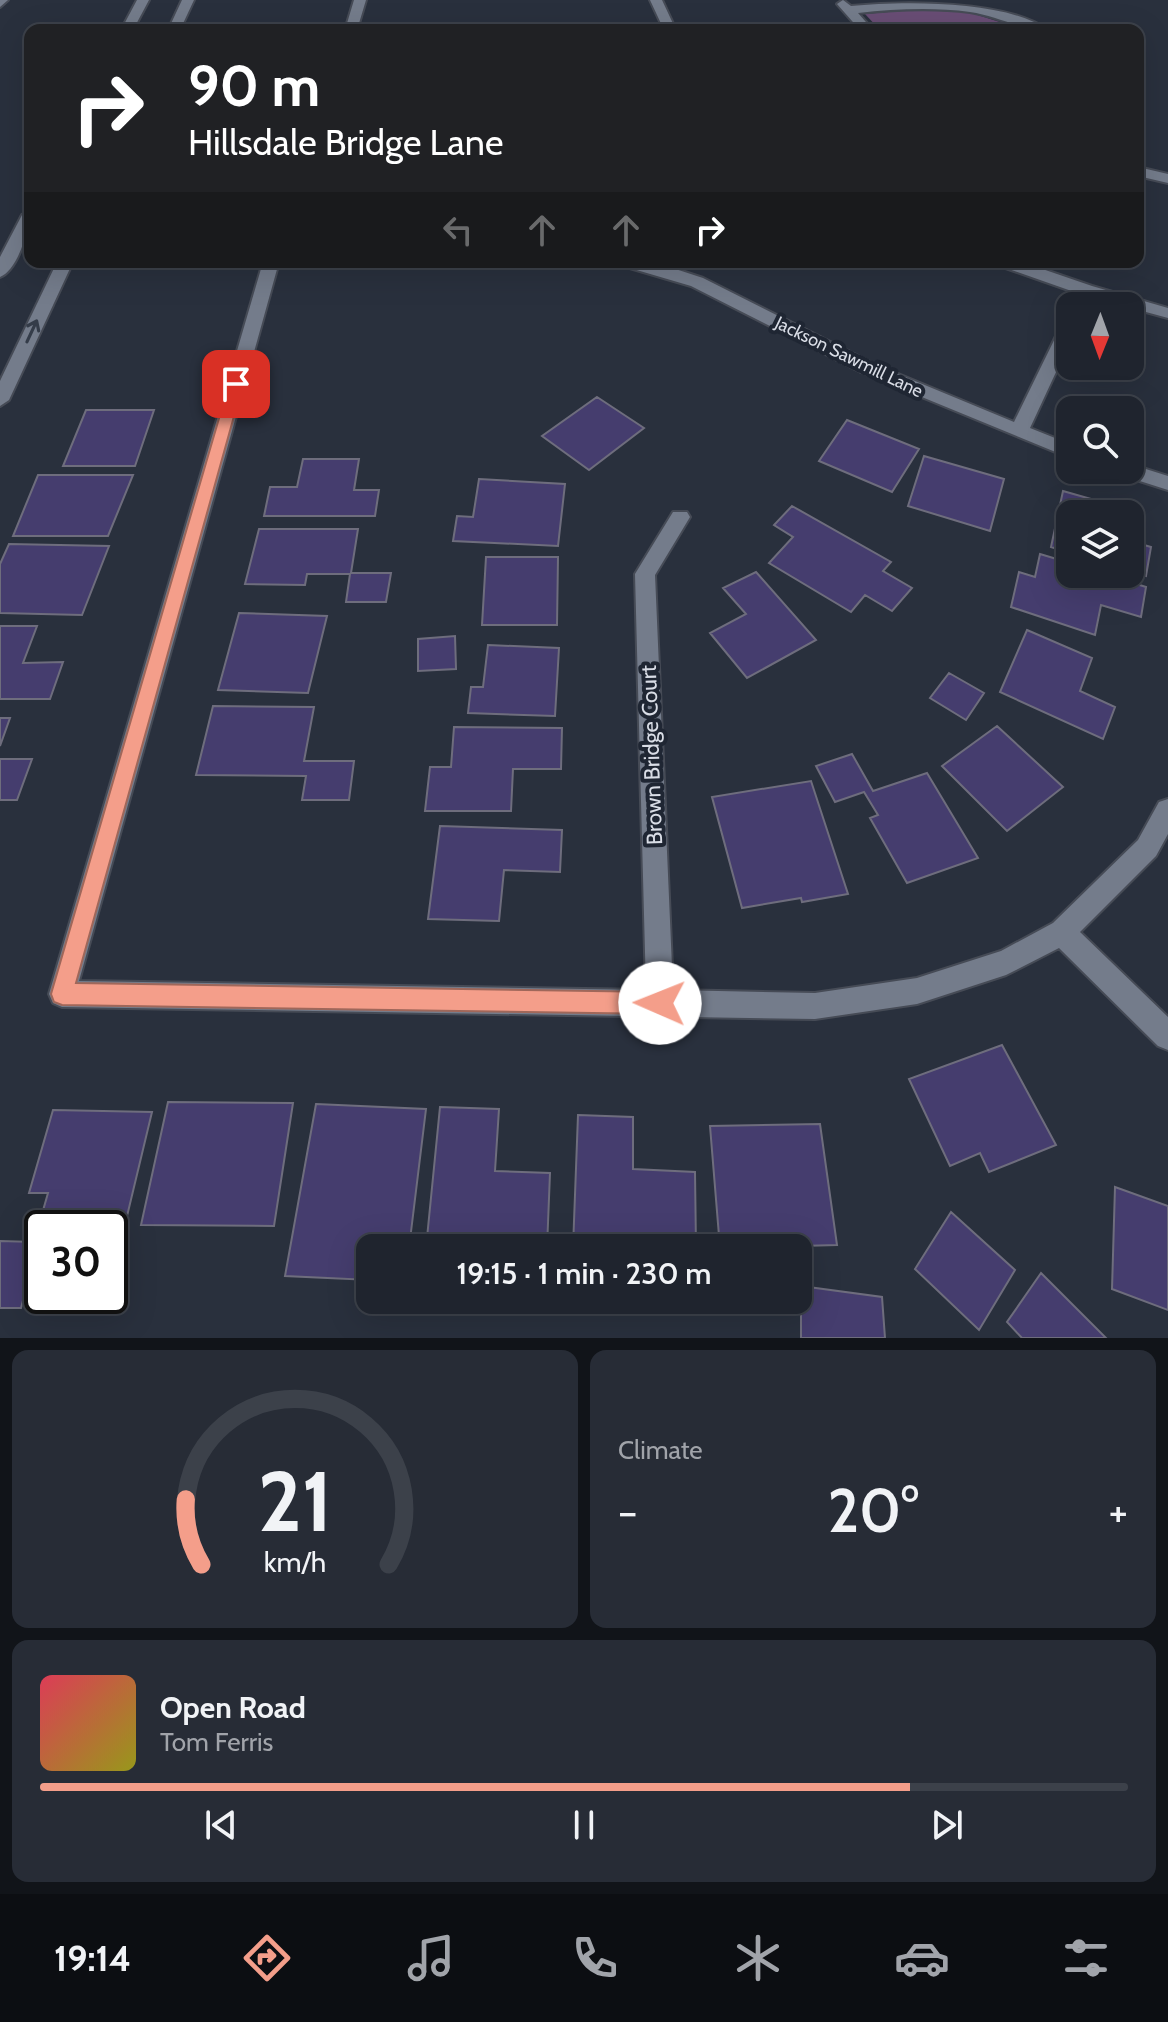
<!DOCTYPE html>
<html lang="en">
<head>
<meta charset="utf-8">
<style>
  :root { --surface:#1f242e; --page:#272c36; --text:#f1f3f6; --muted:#a1a4aa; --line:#3c414a; --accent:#f49e8a }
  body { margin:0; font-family:Cabin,sans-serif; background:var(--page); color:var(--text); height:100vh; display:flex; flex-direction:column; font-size:30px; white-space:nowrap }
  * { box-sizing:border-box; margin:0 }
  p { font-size:26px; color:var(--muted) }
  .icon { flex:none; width:44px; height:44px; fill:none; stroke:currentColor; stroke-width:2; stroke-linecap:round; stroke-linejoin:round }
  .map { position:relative; height:1338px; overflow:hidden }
  .sheet { display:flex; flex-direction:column; gap:12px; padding:12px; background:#111419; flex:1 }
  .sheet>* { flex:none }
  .banner { position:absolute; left:24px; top:24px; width:1120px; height:244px; border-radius:16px; box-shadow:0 8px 32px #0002,0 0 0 2px var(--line); background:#202124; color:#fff; overflow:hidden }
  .needle { width:52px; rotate:181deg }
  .fabs { position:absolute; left:1056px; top:292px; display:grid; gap:16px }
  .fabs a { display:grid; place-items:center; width:88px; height:88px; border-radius:16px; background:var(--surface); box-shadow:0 8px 32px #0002,0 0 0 2px var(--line); font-size:40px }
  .speed { position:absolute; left:24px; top:1210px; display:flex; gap:16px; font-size:40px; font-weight:700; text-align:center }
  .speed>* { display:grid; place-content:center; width:104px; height:104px; border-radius:50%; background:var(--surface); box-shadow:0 8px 32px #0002,0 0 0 2px var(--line); line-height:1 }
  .speed .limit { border:4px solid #111; border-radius:12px; background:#fff; color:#111 }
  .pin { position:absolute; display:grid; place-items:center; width:68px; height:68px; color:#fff; margin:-34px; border-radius:16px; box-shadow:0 4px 12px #0006 }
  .me { position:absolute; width:88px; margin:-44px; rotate:271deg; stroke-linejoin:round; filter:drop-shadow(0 0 6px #0008) }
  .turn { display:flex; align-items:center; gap:28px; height:168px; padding:0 32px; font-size:36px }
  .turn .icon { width:104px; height:104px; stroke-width:2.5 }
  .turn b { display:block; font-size:56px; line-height:68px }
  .lanes { display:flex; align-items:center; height:76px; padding:0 32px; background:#0003; justify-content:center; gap:40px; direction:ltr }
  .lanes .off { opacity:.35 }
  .big { font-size:60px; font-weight:600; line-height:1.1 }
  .sheet .card { flex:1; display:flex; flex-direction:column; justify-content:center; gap:12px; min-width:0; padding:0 28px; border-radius:16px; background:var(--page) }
  .sheet .dial { align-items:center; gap:0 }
  .dial svg { height:208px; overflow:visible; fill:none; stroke:var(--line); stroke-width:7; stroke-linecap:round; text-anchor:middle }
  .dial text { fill:var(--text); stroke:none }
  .song { display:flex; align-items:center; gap:24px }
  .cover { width:96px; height:96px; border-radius:12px; background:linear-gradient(135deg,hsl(350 70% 55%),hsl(60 70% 35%)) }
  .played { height:8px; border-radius:4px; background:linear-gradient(90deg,var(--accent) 80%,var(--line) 80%) }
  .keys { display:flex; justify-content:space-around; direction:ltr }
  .heat { display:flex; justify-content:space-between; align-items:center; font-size:44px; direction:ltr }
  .sheet .tiles { flex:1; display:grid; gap:12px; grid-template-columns:1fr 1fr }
  .card:last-child { grid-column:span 2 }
  .trip { position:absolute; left:356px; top:1234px; width:456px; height:80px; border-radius:16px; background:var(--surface); box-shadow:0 8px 32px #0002,0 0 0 2px var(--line); font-weight:600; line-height:80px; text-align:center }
  .tab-bar { display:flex; height:128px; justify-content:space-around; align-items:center; background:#0c0e12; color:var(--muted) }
  .tab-bar .icon { width:56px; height:56px }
  .tab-bar .on { color:var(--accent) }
  .tab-bar b { font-size:36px; color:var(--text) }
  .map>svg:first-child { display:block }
  .green { fill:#694d75 }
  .building { fill:#453d6e; stroke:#6e6d7d; stroke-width:2 }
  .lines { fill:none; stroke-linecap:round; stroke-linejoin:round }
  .minor-casing { stroke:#464b56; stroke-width:4 }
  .tertiary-casing { stroke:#464b56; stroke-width:4 }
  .minor { fill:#747c8b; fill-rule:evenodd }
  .tertiary { fill:#747c8b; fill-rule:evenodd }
  .oneway { stroke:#343c49 }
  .route { fill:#f49e8a; stroke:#9f675a; stroke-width:2 }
  .labels { text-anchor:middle; stroke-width:8; stroke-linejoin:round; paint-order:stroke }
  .far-street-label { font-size:18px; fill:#d9dde6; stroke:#1f2633 }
  .street-label { font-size:22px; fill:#d9dde6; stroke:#1f2633 }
</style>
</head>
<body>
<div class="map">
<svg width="1168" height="1338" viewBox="0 0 1168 1338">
  <rect width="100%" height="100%" fill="#29303d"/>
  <path class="green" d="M912 10 968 12 1025 30H880L865 14Z"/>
  <path class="building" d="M597 397 644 428 589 470 542 436Z
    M86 410H154L135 466H63Z
    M847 420 919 449 892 492 819 461Z
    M924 456 1004 479 990 531 908 506Z
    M303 459H359L354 490H379L375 516H264L270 487H297Z
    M38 475H133L108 536H13Z
    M479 479 565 484 558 546 453 541 457 516 473 517Z
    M1063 491 1119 507 1118 514H1070V553L1051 547Z
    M792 506 891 562 883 571 912 588 892 611 865 595 851 612 769 563 793 537 774 525Z
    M259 529H358L351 573H391L386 602H346L350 574H307L305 585 245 584Z
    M1130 541 1151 547 1146 576 1130 571Z
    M9 544 109 546 82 615 0 613V564Z
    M1040 554 1070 563V574H1105L1146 587 1141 617 1101 605 1095 635 1011 607 1019 572 1035 577Z
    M486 557H558L557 625H482Z
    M756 572 816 640 747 678 710 633 746 614 723 588Z
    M239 613 327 616 308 693 218 690Z
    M0 626H37L23 663 63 662 50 699H0Z
    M1027 630 1092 658 1080 691 1115 707 1103 739 1000 692Z
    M455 636 456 669 418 671V639Z
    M488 645 559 648 555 716 468 713 471 687H483Z
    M949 673 984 693 966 720 930 698Z
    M213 706 314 707 304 761H354L349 800H302L306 776 196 775Z
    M0 718H10L0 746Z
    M997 726 1063 787 1007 831 942 766Z
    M454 727 562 728 561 769H513L511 811H425L430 767H451Z
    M852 754 873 791 927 773 978 858 907 883 870 818 878 815 864 792 835 802 816 766Z
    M0 759H32L17 800H0Z
    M811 781 848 894 802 902 801 898 742 908 712 797Z
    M440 826 562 830 560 872 504 870 499 921 428 919Z
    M1002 1045 1056 1145 989 1172 980 1153 950 1166 909 1079Z
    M168 1102 293 1103 274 1226 141 1225Z
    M316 1104 426 1109 409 1248H370V1280L285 1276Z
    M440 1107 499 1109 495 1171 550 1173 547 1248H426Z
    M53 1110 152 1112 122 1237H110V1228H42L21 1308H0V1241L34 1242 48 1193H29Z
    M578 1115 633 1117V1169L695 1172 696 1248H573Z
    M820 1124 837 1245 720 1248 710 1126Z
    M1115 1187 1168 1206V1310L1112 1289Z
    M951 1212 1015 1270 979 1330 915 1269Z
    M1041 1273 1106 1338H1022L1007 1322Z
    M801 1286 882 1297 885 1338H801Z"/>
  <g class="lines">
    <g class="minor-casing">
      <path id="minor" d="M0 0H8L0 7Z
        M354 0H366L357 30H345Z
        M843 0 851 6C904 1 1006 0 1048 30 1021 30 997 16 970 12 933 7 895 9 858 13L873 30H860L837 4Z
        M1138 167 1168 174V183L1138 176Z
        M263 262H279L79 981 646 990 635 574 673 512H687L690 517 655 575 673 990 815 993 917 978 1001 951 1053 923 1138 840 1159 802 1168 799V834L1156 856 1080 932 1168 1017V1050L1158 1046 1059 948 1006 975 917 1004 815 1019 62 1007 53 1003 49 994Z
        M621 262H654L703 278 874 364 1014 422 1062 324 1070 318V342L1030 428 1070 444V458L861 372 691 286 623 266Z
        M1086 285 1094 290 1087 306H1071L1080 286Z
        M1130 464 1168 476V490L1121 475 1118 470H1130Z"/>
    </g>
    <g class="tertiary-casing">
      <path id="tertiary" d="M137 0H149L133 30H121Z
        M182 0H194L180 30H168Z
        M650 0H662L676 30H664Z
        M30 210C30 228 18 270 0 277V257L22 215Z
        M57 262H73L9 400 0 406V381Z
        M998 262H1022L1092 286 1168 308V318L1080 294 1000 266Z"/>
    </g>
    <use href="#minor" class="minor"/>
    <use href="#tertiary" class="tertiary"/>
  </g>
  <defs><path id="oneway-shaft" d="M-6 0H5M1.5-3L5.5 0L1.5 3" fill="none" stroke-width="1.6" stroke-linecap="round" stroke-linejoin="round" transform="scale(2)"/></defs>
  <use class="oneway" href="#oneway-shaft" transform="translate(32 331) rotate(-65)"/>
  <path class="route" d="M236 379 243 384 76 983 660 992 668 995 671 1003 668 1011 660 1014 62 1005 54 1002 51 994 229 384Z"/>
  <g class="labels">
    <g class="far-street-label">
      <text transform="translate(849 357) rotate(26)" y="6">Jackson Sawmill Lane</text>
    </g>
    <g class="street-label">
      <text transform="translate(651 755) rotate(-92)" y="8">Brown Bridge Court</text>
    </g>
  </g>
</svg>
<div class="fabs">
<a><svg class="needle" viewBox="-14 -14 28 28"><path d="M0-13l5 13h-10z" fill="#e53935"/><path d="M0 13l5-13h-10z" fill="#a1a4aa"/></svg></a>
<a><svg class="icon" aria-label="search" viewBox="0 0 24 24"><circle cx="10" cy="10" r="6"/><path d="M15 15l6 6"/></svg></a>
<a><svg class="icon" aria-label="layers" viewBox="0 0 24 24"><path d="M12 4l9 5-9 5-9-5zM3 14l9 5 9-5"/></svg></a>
</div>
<div class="speed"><div class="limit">30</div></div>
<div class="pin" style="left:236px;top:384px;background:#d93025"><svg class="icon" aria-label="arrive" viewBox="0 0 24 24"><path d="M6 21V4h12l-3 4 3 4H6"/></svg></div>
<svg class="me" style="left:660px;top:1003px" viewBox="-20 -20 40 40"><circle r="19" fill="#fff"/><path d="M0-13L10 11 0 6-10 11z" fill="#f49e8a"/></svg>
<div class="trip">19:15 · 1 min · 230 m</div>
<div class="banner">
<div class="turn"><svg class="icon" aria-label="right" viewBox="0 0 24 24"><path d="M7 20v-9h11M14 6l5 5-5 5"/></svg><div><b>90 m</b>Hillsdale Bridge Lane</div></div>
<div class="lanes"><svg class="icon off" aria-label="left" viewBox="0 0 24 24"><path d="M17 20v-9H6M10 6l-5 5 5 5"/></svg><svg class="icon off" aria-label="ahead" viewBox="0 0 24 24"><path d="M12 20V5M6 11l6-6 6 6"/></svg><svg class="icon off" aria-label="ahead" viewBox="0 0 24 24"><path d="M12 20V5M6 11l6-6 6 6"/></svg><svg class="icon" aria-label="right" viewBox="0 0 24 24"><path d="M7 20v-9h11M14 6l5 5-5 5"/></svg></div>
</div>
</div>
<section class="sheet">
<div class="tiles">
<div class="card dial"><svg viewBox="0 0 100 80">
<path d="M14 69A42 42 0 1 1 86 69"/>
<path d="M14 69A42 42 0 0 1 8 44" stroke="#f49e8a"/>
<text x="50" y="56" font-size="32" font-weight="700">21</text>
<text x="50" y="72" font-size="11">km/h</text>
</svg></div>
<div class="card"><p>Climate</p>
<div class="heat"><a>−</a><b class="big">20°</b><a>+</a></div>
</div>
<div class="card">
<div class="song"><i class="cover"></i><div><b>Open Road</b><p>Tom Ferris</p></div></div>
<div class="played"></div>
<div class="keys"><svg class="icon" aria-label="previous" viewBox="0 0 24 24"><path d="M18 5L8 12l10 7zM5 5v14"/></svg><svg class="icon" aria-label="pause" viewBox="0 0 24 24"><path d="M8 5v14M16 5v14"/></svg><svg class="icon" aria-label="next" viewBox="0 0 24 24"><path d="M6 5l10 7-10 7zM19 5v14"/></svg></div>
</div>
</div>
</section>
<nav class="tab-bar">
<b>19:14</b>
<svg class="icon on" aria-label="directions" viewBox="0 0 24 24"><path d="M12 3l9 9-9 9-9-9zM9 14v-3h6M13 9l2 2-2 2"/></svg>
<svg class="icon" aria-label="music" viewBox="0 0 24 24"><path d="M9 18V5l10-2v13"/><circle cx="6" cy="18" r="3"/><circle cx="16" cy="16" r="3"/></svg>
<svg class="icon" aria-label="phone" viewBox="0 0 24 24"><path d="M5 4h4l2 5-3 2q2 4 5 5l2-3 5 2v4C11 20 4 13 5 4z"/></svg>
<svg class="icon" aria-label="climate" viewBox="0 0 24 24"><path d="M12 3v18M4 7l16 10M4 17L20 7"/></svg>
<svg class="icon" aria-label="car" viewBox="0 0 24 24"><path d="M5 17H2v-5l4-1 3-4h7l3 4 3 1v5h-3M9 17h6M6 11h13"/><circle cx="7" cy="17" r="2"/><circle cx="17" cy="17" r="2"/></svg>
<svg class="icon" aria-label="filters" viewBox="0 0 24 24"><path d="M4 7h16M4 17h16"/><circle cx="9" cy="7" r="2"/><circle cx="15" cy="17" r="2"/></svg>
</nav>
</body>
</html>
